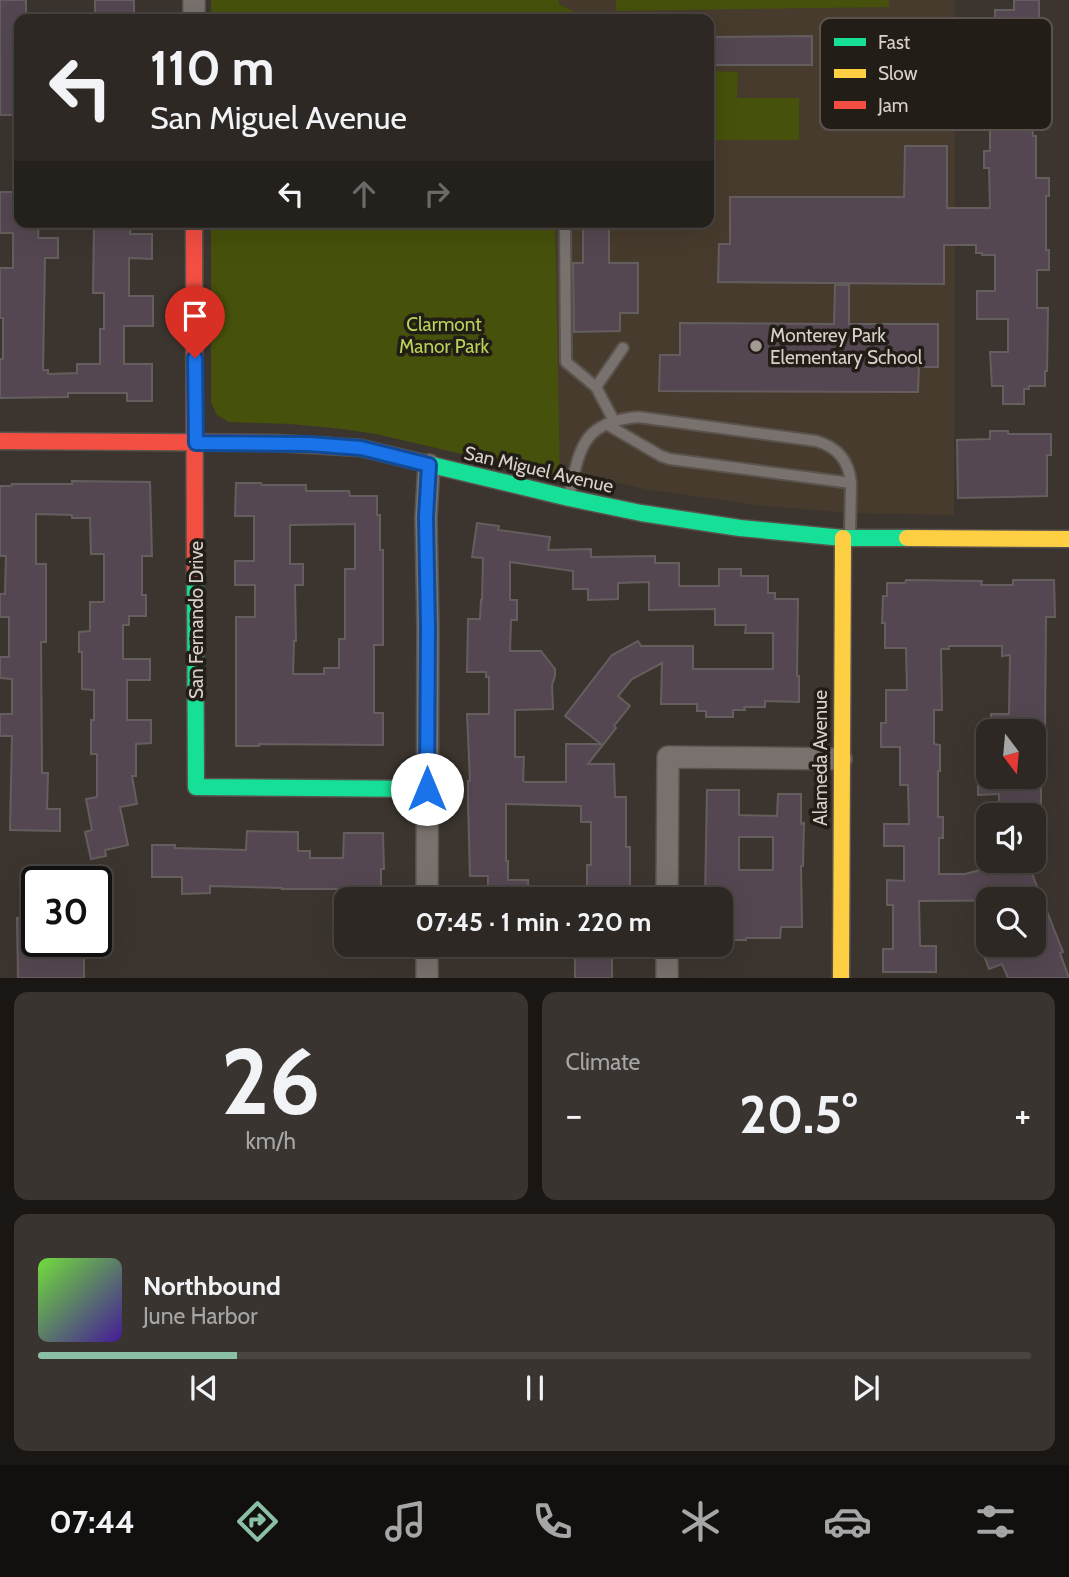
<!DOCTYPE html>
<html lang="en">
<head>
<meta charset="utf-8">
<style>
  :root { --surface:#2d2823; --page:#393430; --text:#f1f3f6; --muted:#a7a6a6; --line:#484441; --accent:#8abfa5 }
  body { margin:0; font-family:Cabin,sans-serif; background:var(--page); color:var(--text); height:100vh; display:flex; flex-direction:column; font-size:26px; white-space:nowrap }
  * { box-sizing:border-box; margin:0 }
  p { font-size:23px; color:var(--muted) }
  .icon { flex:none; width:38px; height:38px; fill:none; stroke:currentColor; stroke-width:2; stroke-linecap:round; stroke-linejoin:round }
  .map { position:relative; height:978px; overflow:hidden }
  .side { display:flex; flex-direction:column; gap:14px; padding:14px; background:#191613; flex:1 }
  .side>* { flex:none }
  .banner { position:absolute; left:14px; top:14px; width:700px; height:214px; border-radius:14px; box-shadow:0 7px 28px #0002,0 0 0 2px var(--line); background:#2d2823; color:var(--text); overflow:hidden }
  .needle { width:46px; rotate:164deg }
  .tools { position:absolute; left:976px; top:719px; display:grid; gap:14px }
  .tools a { display:grid; place-items:center; width:70px; height:70px; border-radius:14px; background:var(--surface); box-shadow:0 7px 28px #0002,0 0 0 2px var(--line); font-size:35px }
  .speed { position:absolute; left:21px; top:866px; display:flex; gap:14px; font-size:35px; font-weight:700; text-align:center }
  .speed>* { display:grid; place-content:center; width:91px; height:91px; border-radius:50%; background:var(--surface); box-shadow:0 7px 28px #0002,0 0 0 2px var(--line); line-height:1 }
  .speed .limit { border:4px solid #111; border-radius:10px; background:#fff; color:#111 }
  .pin { position:absolute; display:grid; place-items:center; width:60px; height:60px; color:#fff; margin:-72px -30px; border-radius:50% 50% 50% 0; rotate:-45deg; box-shadow:0 0 7px #0007 }
  .pin .icon { rotate:45deg }
  .me { position:absolute; width:77px; margin:-38px; rotate:0deg; stroke-linejoin:round; filter:drop-shadow(0 0 5px #0008) }
  .turn { display:flex; align-items:center; gap:24px; height:147px; padding:0 21px; font-size:32px }
  .turn .icon { width:91px; height:91px; stroke-width:2.5 }
  .turn b { display:block; font-size:49px; line-height:60px }
  .lanes { display:flex; align-items:center; height:66px; padding:0 21px; background:#0003; justify-content:center; gap:35px; direction:ltr }
  .lanes .off { opacity:.35 }
  .big { font-size:52px; font-weight:800; line-height:1.1 }
  .side .tile { flex:1; display:flex; flex-direction:column; justify-content:center; gap:10px; min-width:0; padding:0 24px; border-radius:14px; background:var(--page) }
  .side .dial { align-items:center; gap:0 }
  .dial b { font-size:91px; line-height:1 }
  .song { display:flex; align-items:center; gap:21px }
  .cover { width:84px; height:84px; border-radius:10px; background:linear-gradient(135deg,hsl(100 70% 55%),hsl(260 70% 35%)) }
  .played { height:7px; border-radius:4px; background:linear-gradient(90deg,var(--accent) 20%,var(--line) 20%) }
  .keys { display:flex; justify-content:space-around; direction:ltr }
  .heat { display:flex; justify-content:space-between; align-items:center; font-size:38px; direction:ltr }
  .side .tiles { flex:1; display:grid; gap:14px; grid-template-columns:1fr 1fr }
  .tile:last-child { grid-column:span 2 }
  .trip { position:absolute; left:334px; top:887px; width:399px; height:70px; border-radius:14px; background:var(--surface); box-shadow:0 7px 28px #0002,0 0 0 2px var(--line); font-weight:800; line-height:70px; text-align:center }
  .dock { display:flex; height:112px; justify-content:space-around; align-items:center; background:#12100e; color:var(--muted) }
  .dock .icon { width:49px; height:49px }
  .dock .active { color:var(--accent) }
  .dock b { font-size:32px; color:var(--text) }
  .map>svg:first-child { display:block }
  .education { fill:#473b2d }
  .green { fill:#46510b }
  .building { fill:#544751; stroke:#645e5e; stroke-width:2; fill-rule:evenodd }
  .lines { fill:none; stroke-linecap:round; stroke-linejoin:round }
  .lane-casing { stroke:#5a534d; stroke-width:14 }
  .street-casing { stroke:#5a534d; stroke-width:24 }
  .fast-casing { stroke:#5a534d; stroke-width:19 }
  .slow-casing { stroke:#5a534d; stroke-width:19 }
  .jam-casing { stroke:#5a534d; stroke-width:19 }
  .lane { stroke:#78716d; stroke-width:10 }
  .street { stroke:#78716d; stroke-width:21 }
  .fast { stroke:#16e098; stroke-width:16 }
  .slow { stroke:#ffcf43; stroke-width:16 }
  .jam { stroke:#f24e42; stroke-width:16 }
  .route-casing { stroke:#114b97; stroke-width:18 }
  .route { stroke:#1a73e8; stroke-width:12 }
  .poi-dot { fill:#a29a93; stroke:#231d18; stroke-width:2.5 }
  .labels { text-anchor:middle; stroke-width:7; stroke-linejoin:round; paint-order:stroke }
  .park-label { font-size:19px; fill:#b9d257; stroke:#231d18 }
  .poi-label { font-size:19px; fill:#d9d0c9; stroke:#231d18; text-anchor:start }
  .street-label { font-size:19px; fill:#d9d0c9; stroke:#231d18 }
  .key { fill:#231d18; stroke:#5a534d; stroke-width:2 }
  .key-label { font-size:19px; fill:#d9d0c9 }
</style>
</head>
<body>
<div class="map">
<svg width="1069" height="979" viewBox="0 0 1069 979">
  <rect width="100%" height="100%" fill="#3c352f"/>
  <path class="education" d="M559 0H955L954 515 852 513 764 506 650 490 559 470 555 222H709V19H584L581 15 559 4Z"/>
  <path class="green" d="M211 0H559V4L581 15 584 19H211Z
    M616 0H889V7L616 11Z
    M709 71 738 72 737 98H799V140H709Z
    M211 222H555L560 477 376 434 343 429 290 424 229 422 217 415 211 402Z"/>
  <path class="building" d="M0 0H26V19H19V115H0Z
    M95 0H134V19H95Z
    M1014 0H1039V38H1036V70H1028V121H1032L1033 136H1036V178H1049V196H1046V250H1049V270H1037V308H1048L1047 371H1045V386H1029V389H1024V404H1003V386H992L990 352H1008V319H977V291H995V255H982V253H976V245H944V284L718 282 719 244H730V197H904L905 146H947V208H990L989 168H984V151H990V121L1002 120V70H983V52H995V10H1014Z
    M812 36V65H709V37Z
    M0 192H19V222H39L38 238H58V258H45L43 370H48V374L77 373V364H100V329H104V293H93L94 222H131L130 234H152V259L129 258V296H153V326H124V364H152V401H127V393H68V397L0 398V359H3V318H0V268H13V233H0Z
    M583 222H609V263H638V313H620V331L574 332 573 263H583Z
    M835 285H849V324H938V367H919L918 392 659 391 660 355H680V323L834 324Z
    M990 431H1008V434H1051V455H1047V496L958 498 957 440 990 439Z
    M72 481 150 482 152 556H142V595H146V616H129V625H123V659H150V680H127V720H151V743L136 744V776H132L137 804 120 807 128 845 105 850 106 856 91 859 85 832 92 830 86 799 97 797V754H91V720H94V690L82 689V652H79V632L90 631V602H104V554H91L90 518H72V515L36 514V564H46V642H41L42 773H48L47 809H60V831L10 830 12 736H0V714H12V679L0 678V657H9V617H0V594H5L6 556H0V486H11L12 484H72Z
    M236 483H261L262 485H306V491H349L350 496H377V515H380V550H383V645H374V713H383V745L259 744V746H236V617H255V585H235V561H254V516H235ZM355 524V569H345V639H339V668H324V674H293L294 641H296L295 585H303V564H290V525Z
    M477 523 499 526 498 530 550 537 548 550 591 549V557L655 556V563H679V586H719V569H741V576H768V593H775V599H798L797 676H799V702L765 701V707H744L745 710H733V717H706V711H697V704H661L662 663 632 679 618 696 630 706 614 726 616 728 588 764H614L615 797H626V847H630V900H587V865H591V822H581V806L506 804V861H508V880H528L529 900H488V876H470L468 802V781H470L467 714H489V677H486V672H467L468 619H480L481 600H482L483 558 472 557ZM510 562 573 571V589H588V600L618 599V583L649 582V610L715 609V625H746L745 633H773V669H693V646H641L638 641 612 655 565 716 601 744H566V782H525L523 781 524 757H515V710L553 709 552 685 555 676V669L541 651H510L511 620H517V600H510Z
    M906 580 982 581 981 585H1013V580H1054L1055 617H1046L1045 732H991V714H1009L1010 655 1002 656V646H949V649H941L942 710H934V744L940 745V771H938V817H943V838H939V874H965L999 865V861H1027L1063 952 1060 953 1069 978H1008L1002 964 989 969 980 945H1034V900L919 901 920 946H936V972H883V949H893V905H887V880L904 881V846H884V824H909L908 785H900V747H881V723H886V690H907L906 648H885V623H882L883 596H887V583H905Z
    M978 777H1041V816H999V794L978 795Z
    M707 790H739V815L777 816 778 794H801V824L804 823 803 866H801L802 927H781L780 938H746V940H721V900H705ZM739 837H773V870H739Z
    M247 831 298 832V851H310V858H343L344 833H383L384 869H381V900H358V889H282V888L210 886V893L182 894V877H152V845H175V848L246 850Z
    M37 879V942H84V978H18L17 918H29L20 884Z
    M575 945H612V978H575Z"/>
  <g class="lines">
    <g class="lane-casing">
      <path id="lane" d="M565 222 566 362 596 387 614 421
        M596 387 623 348
        M606 424 661 456 670 459 851 483 850 535
        M569 496C580 449 581 422 638 417L816 441C838 447 849 461 851 483"/>
    </g>
    <g class="street-casing">
      <path id="street" d="M194 0V19
        M427 900 428 628 426 517 429 465
        M667 900 668 757 841 759
        M427 979V945
        M667 979V945"/>
    </g>
    <g class="fast-casing">
      <path id="fast" d="M329 446 361 448 569 498 641 513 740 528 843 538H907
        M195 577 196 787 427 789"/>
    </g>
    <g class="slow-casing">
      <path id="slow" d="M907 538 1069 539
        M841 979 843 538"/>
    </g>
    <g class="jam-casing">
      <path id="jam" d="M194 222 195 577
        M0 441 276 443 329 446"/>
    </g>
    <use href="#lane" class="lane"/>
    <use href="#street" class="street"/>
    <use href="#fast" class="fast"/>
    <use href="#slow" class="slow"/>
    <use href="#jam" class="jam"/>
  </g>
  <g class="lines">
    <g class="route-casing">
      <path id="route" d="M195 358 196 443 309 444 361 448 429 465 426 517 428 628 427 789"/>
    </g>
    <use href="#route" class="route"/>
  </g>
  <circle class="poi-dot" cx="756" cy="346" r="7"/>
  <g class="labels">
    <g class="park-label">
      <text x="444" y="331">Clarmont<tspan x="444" dy="22">Manor Park</tspan></text>
    </g>
    <g class="poi-label">
      <text x="770" y="342">Monterey Park<tspan x="770" dy="22">Elementary School</tspan></text>
    </g>
    <g class="street-label">
      <text transform="translate(539 469) rotate(13)" y="7">San Miguel Avenue</text>
      <text transform="translate(196 620) rotate(-90)" y="7">San Fernando Drive</text>
      <text transform="translate(820 758) rotate(-90)" y="7">Alameda Avenue</text>
    </g>
  </g>
  <rect x="820" y="18" width="232" height="112" rx="10" class="key"/>
  <rect x="834" y="38" width="32" height="8" fill="#16e098"/>
  <rect x="834" y="69" width="32" height="9" fill="#ffcf43"/>
  <rect x="834" y="101" width="32" height="8" fill="#f24e42"/>
  <g class="key-label">
    <text x="878" y="49">Fast</text>
    <text x="878" y="80">Slow</text>
    <text x="878" y="112">Jam</text>
  </g>
</svg>
<div class="tools">
<a><svg class="needle" viewBox="-14 -14 28 28"><path d="M0-13l5 13h-10z" fill="#e53935"/><path d="M0 13l5-13h-10z" fill="#a7a6a6"/></svg></a>
<a><svg class="icon" aria-label="sound" viewBox="0 0 24 24"><path d="M4 9h4l5-4v14l-5-4H4zM17 9q2 3 0 6"/></svg></a>
<a><svg class="icon" aria-label="search" viewBox="0 0 24 24"><circle cx="10" cy="10" r="6"/><path d="M15 15l6 6"/></svg></a>
</div>
<div class="speed"><div class="limit">30</div></div>
<div class="pin" style="left:195px;top:358px;background:#d93025"><svg class="icon" aria-label="arrive" viewBox="0 0 24 24"><path d="M6 21V4h12l-3 4 3 4H6"/></svg></div>
<svg class="me" style="left:427px;top:789px" viewBox="-20 -20 40 40"><circle r="19" fill="#fff"/><path d="M0-13L10 11 0 6-10 11z" fill="#1a73e8"/></svg>
<div class="trip">07:45 · 1 min · 220 m</div>
<div class="banner">
<div class="turn"><svg class="icon" aria-label="left" viewBox="0 0 24 24"><path d="M17 20v-9H6M10 6l-5 5 5 5"/></svg><div><b>110 m</b>San Miguel Avenue</div></div>
<div class="lanes"><svg class="icon" aria-label="left" viewBox="0 0 24 24"><path d="M17 20v-9H6M10 6l-5 5 5 5"/></svg><svg class="icon off" aria-label="ahead" viewBox="0 0 24 24"><path d="M12 20V5M6 11l6-6 6 6"/></svg><svg class="icon off" aria-label="right" viewBox="0 0 24 24"><path d="M7 20v-9h11M14 6l5 5-5 5"/></svg></div>
</div>
</div>
<section class="side">
<div class="tiles">
<div class="tile dial"><b>26</b><p>km/h</p></div>
<div class="tile"><p>Climate</p>
<div class="heat"><a>−</a><b class="big">20.5°</b><a>+</a></div>
</div>
<div class="tile">
<div class="song"><i class="cover"></i><div><b>Northbound</b><p>June Harbor</p></div></div>
<div class="played"></div>
<div class="keys"><svg class="icon" aria-label="previous" viewBox="0 0 24 24"><path d="M18 5L8 12l10 7zM5 5v14"/></svg><svg class="icon" aria-label="pause" viewBox="0 0 24 24"><path d="M8 5v14M16 5v14"/></svg><svg class="icon" aria-label="next" viewBox="0 0 24 24"><path d="M6 5l10 7-10 7zM19 5v14"/></svg></div>
</div>
</div>
</section>
<nav class="dock">
<b>07:44</b>
<svg class="icon active" aria-label="directions" viewBox="0 0 24 24"><path d="M12 3l9 9-9 9-9-9zM9 14v-3h6M13 9l2 2-2 2"/></svg>
<svg class="icon" aria-label="music" viewBox="0 0 24 24"><path d="M9 18V5l10-2v13"/><circle cx="6" cy="18" r="3"/><circle cx="16" cy="16" r="3"/></svg>
<svg class="icon" aria-label="phone" viewBox="0 0 24 24"><path d="M5 4h4l2 5-3 2q2 4 5 5l2-3 5 2v4C11 20 4 13 5 4z"/></svg>
<svg class="icon" aria-label="climate" viewBox="0 0 24 24"><path d="M12 3v18M4 7l16 10M4 17L20 7"/></svg>
<svg class="icon" aria-label="car" viewBox="0 0 24 24"><path d="M5 17H2v-5l4-1 3-4h7l3 4 3 1v5h-3M9 17h6M6 11h13"/><circle cx="7" cy="17" r="2"/><circle cx="17" cy="17" r="2"/></svg>
<svg class="icon" aria-label="filters" viewBox="0 0 24 24"><path d="M4 7h16M4 17h16"/><circle cx="9" cy="7" r="2"/><circle cx="15" cy="17" r="2"/></svg>
</nav>
</body>
</html>
